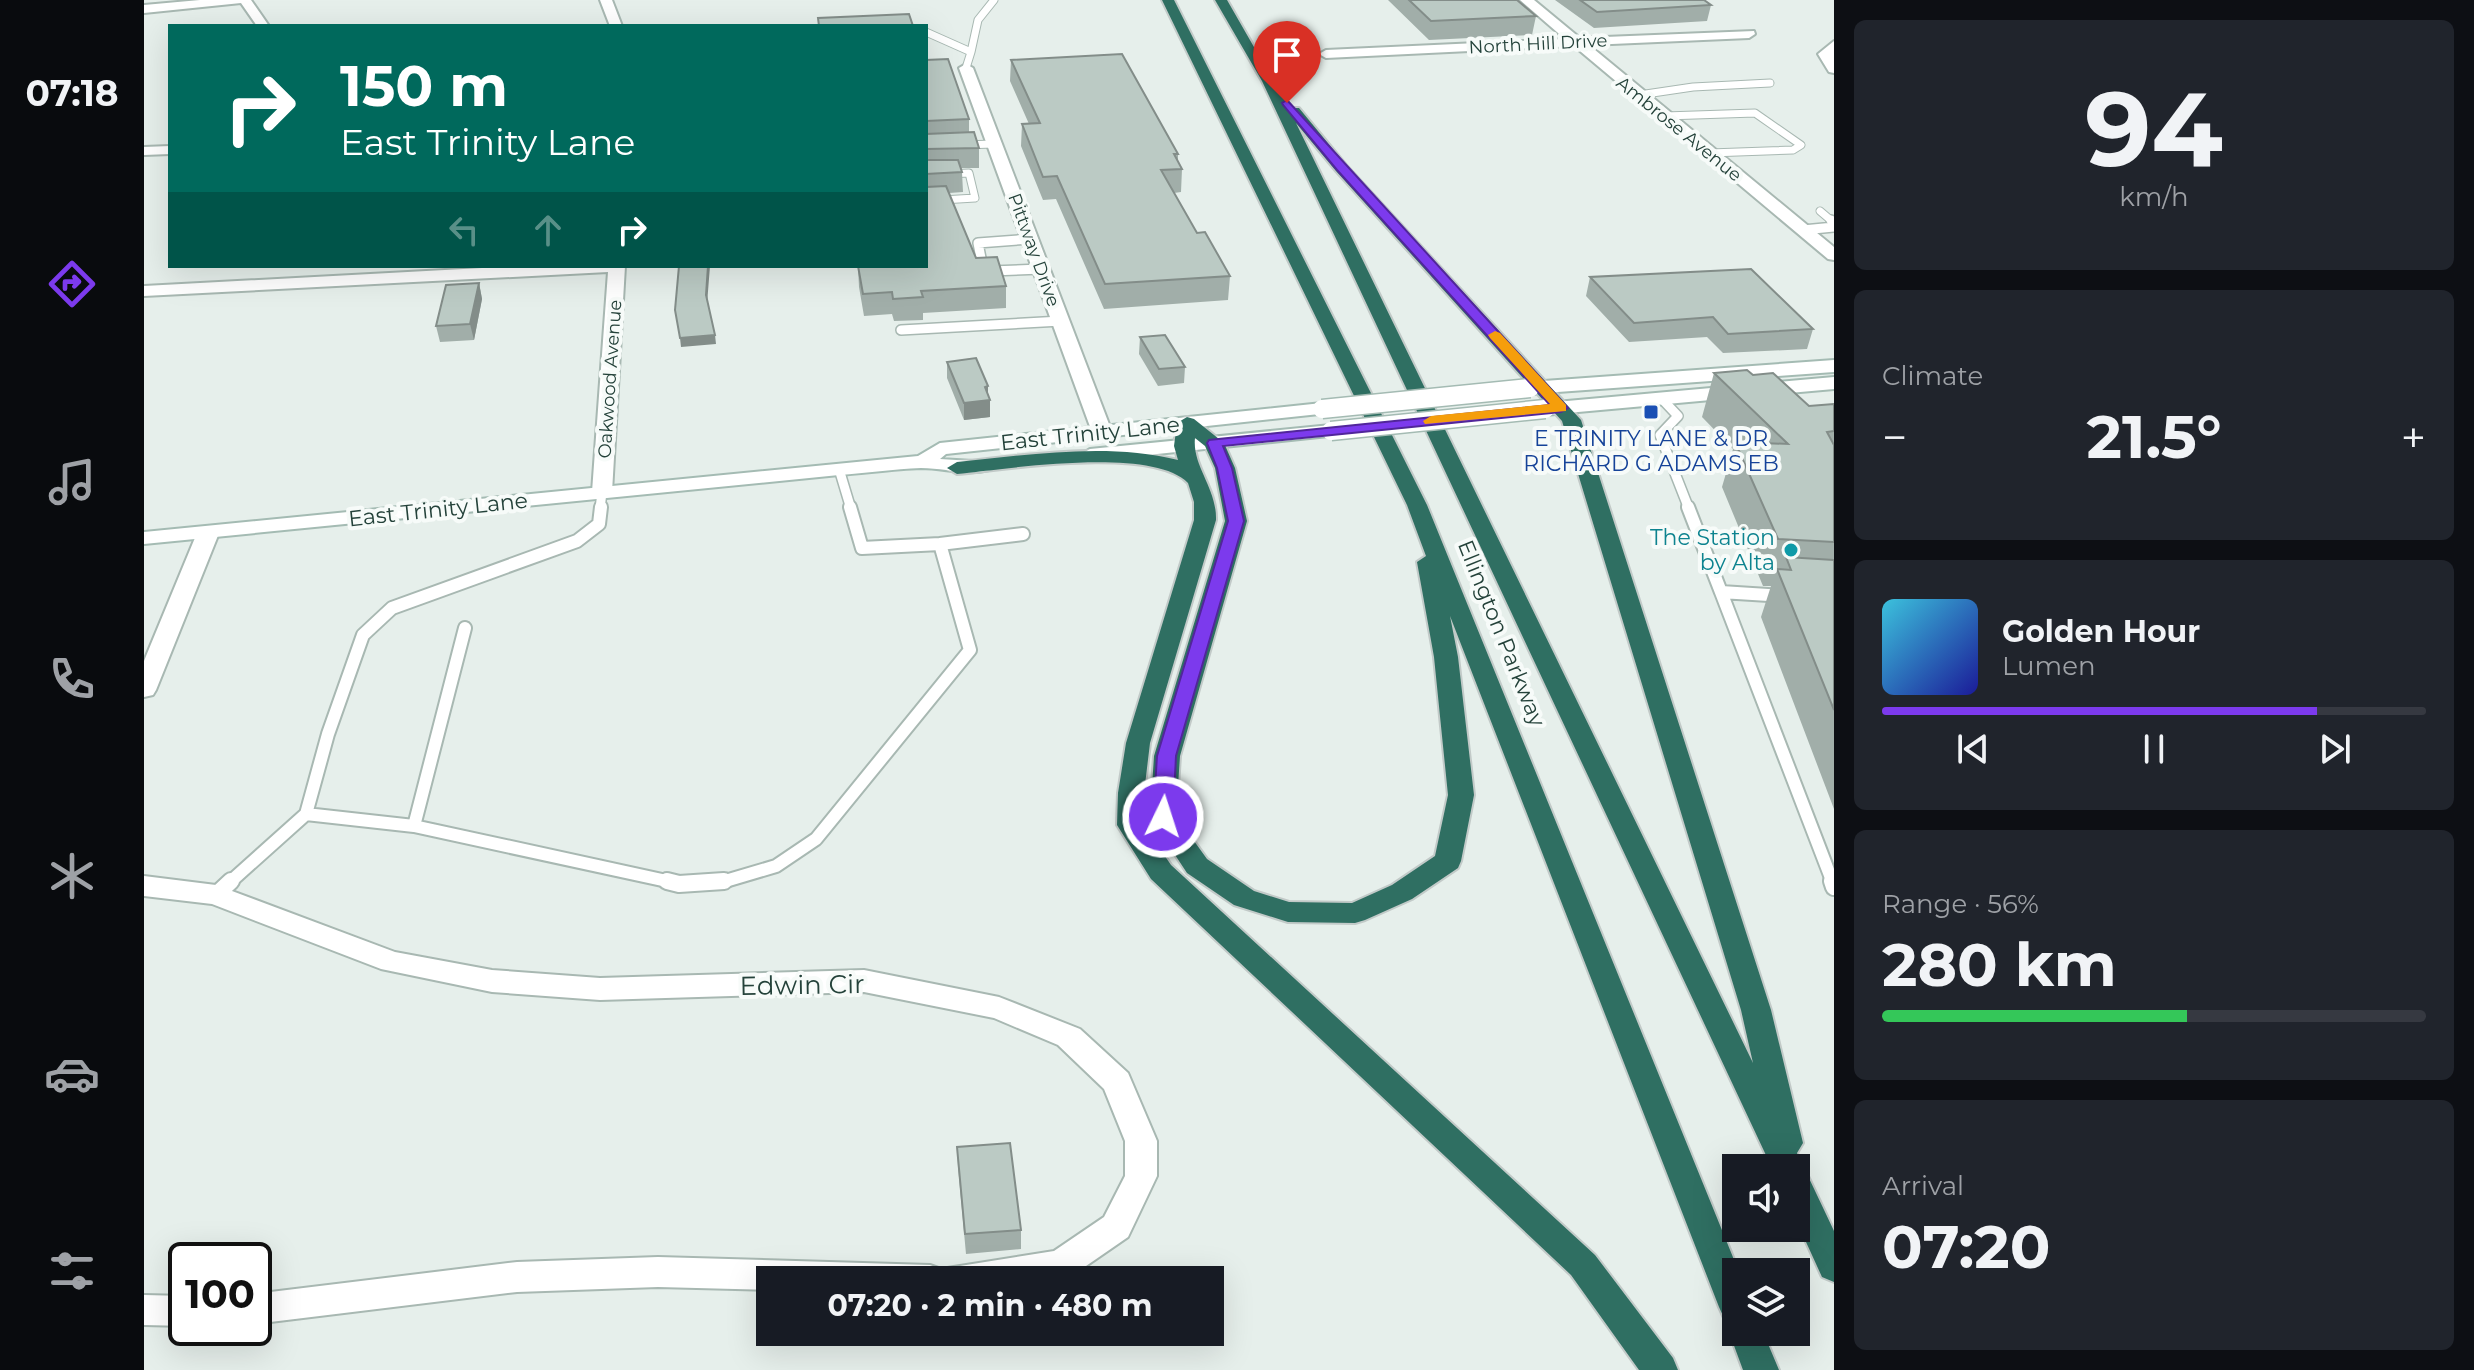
<!DOCTYPE html>
<html lang="en">
<head>
<meta charset="utf-8">
<style>
  :root { --surface:#171b24; --page:#20242c; --text:#f1f3f6; --muted:#9ea1a6; --line:#363941; --accent:#7c3aed }
  body { margin:0; font-family:Montserrat,sans-serif; background:var(--page); color:var(--text); height:100vh; display:flex; flex-direction:column; font-size:30px; white-space:nowrap }
  * { box-sizing:border-box; margin:0 }
  p { font-size:26px; color:var(--muted) }
  .icon { flex:none; width:44px; height:44px; fill:none; stroke:currentColor; stroke-width:2; stroke-linecap:round; stroke-linejoin:round }
  .map { position:relative; flex:1; overflow:hidden }
  .details { display:flex; flex-direction:column; gap:20px; padding:20px; background:#0d0f14; width:640px }
  .details>* { flex:none }
  .guide { position:absolute; left:24px; top:24px; width:760px; height:244px; border-radius:0px; box-shadow:0 8px 32px #0002; background:#00695c; color:#fff; overflow:hidden }
  .buttons { position:absolute; left:1578px; top:1154px; display:grid; gap:16px }
  .buttons a { display:grid; place-items:center; width:88px; height:88px; border-radius:0px; background:var(--surface); box-shadow:0 8px 32px #0002; font-size:40px }
  .speed { position:absolute; left:24px; top:1242px; display:flex; gap:16px; font-size:40px; font-weight:700; text-align:center }
  .speed>* { display:grid; place-content:center; width:104px; height:104px; border-radius:50%; background:var(--surface); box-shadow:0 8px 32px #0002; line-height:1 }
  .speed .limit { border:4px solid #111; border-radius:12px; background:#fff; color:#111 }
  .pin { position:absolute; display:grid; place-items:center; width:68px; height:68px; color:#fff; margin:-82px -34px; border-radius:50% 50% 50% 0; rotate:-45deg; box-shadow:0 0 8px #0007 }
  .pin .icon { rotate:45deg }
  .me { position:absolute; width:88px; margin:-44px; rotate:4deg; stroke-linejoin:round; filter:drop-shadow(0 0 6px #0008) }
  .turn { display:flex; align-items:center; gap:28px; height:168px; padding:0 40px; font-size:36px }
  .turn .icon { width:104px; height:104px; stroke-width:2.5 }
  .turn b { display:block; font-size:56px; line-height:68px }
  .lanes { display:flex; align-items:center; height:76px; padding:0 40px; background:#0003; justify-content:center; gap:40px; direction:ltr }
  .lanes .off { opacity:.35 }
  .big { font-size:60px; font-weight:700; line-height:1.1 }
  .details .widget { flex:1; display:flex; flex-direction:column; justify-content:center; gap:12px; min-width:0; padding:0 28px; border-radius:12px; background:var(--page) }
  .details .dial { align-items:center; gap:0 }
  .dial b { font-size:104px; line-height:1 }
  .song { display:flex; align-items:center; gap:24px }
  .cover { width:96px; height:96px; border-radius:12px; background:linear-gradient(135deg,hsl(190 70% 55%),hsl(240 70% 35%)) }
  .played { height:8px; border-radius:4px; background:linear-gradient(90deg,var(--accent) 80%,var(--line) 80%) }
  .keys { display:flex; justify-content:space-around; direction:ltr }
  .heat { display:flex; justify-content:space-between; align-items:center; font-size:44px; direction:ltr }
  .charge { height:12px; border-radius:6px; background:linear-gradient(90deg,#34c759 56%,var(--line) 0) }
  .trip { position:absolute; left:612px; top:1266px; width:468px; height:80px; border-radius:0px; background:var(--surface); box-shadow:0 8px 32px #0002; font-weight:700; line-height:80px; text-align:center }
  main { display:flex; flex:1; min-height:0 }
  .tab-bar { display:flex; flex-direction:column; width:144px; justify-content:space-around; align-items:center; background:#090b0e; color:var(--muted) }
  .tab-bar .icon { width:56px; height:56px }
  .tab-bar .active { color:var(--accent) }
  .tab-bar b { font-size:36px; color:var(--text) }
  .map>svg:first-child { display:block }
  .lines { fill:none; stroke-linecap:round; stroke-linejoin:round }
  .lane-far3-casing { stroke:#a8b8b2; stroke-width:9 }
  .lane-far2-casing { stroke:#a8b8b2; stroke-width:12 }
  .lane-far1-casing { stroke:#a8b8b2; stroke-width:16 }
  .lane-casing { stroke:#a8b8b2; stroke-width:20 }
  .street-casing { stroke:#a8b8b2; stroke-width:4 }
  .secondary-casing { stroke:#a4bbb3; stroke-width:4 }
  .highway-casing { stroke:#c2cac8; stroke-width:4 }
  .lane-far3 { stroke:#fff; stroke-width:7 }
  .lane-far2 { stroke:#fff; stroke-width:9 }
  .lane-far1 { stroke:#fff; stroke-width:12 }
  .lane { stroke:#fff; stroke-width:16 }
  .street { fill:#fff; fill-rule:evenodd }
  .secondary { fill:#fff; fill-rule:evenodd }
  .highway { fill:#2f6f62; fill-rule:evenodd }
  .secondary-bridge-casing { stroke:#a4bbb3; stroke-width:21; stroke-linecap:butt }
  .secondary-bridge { stroke:#fff; stroke-width:18 }
  .wall { fill:#a1aea9 }
  .shaded-wall { fill:#838d89 }
  .building { fill:#bbcac4; stroke:#838d89; stroke-width:2 }
  .route { fill:#7c3aed; stroke:#51269a; stroke-width:2 }
  .slow { fill:#f59e0b }
  .transit-dot { fill:#1a4fb4; stroke:#f7fbf9; stroke-width:3 }
  .culture-dot { fill:#0f9aa8; stroke:#f7fbf9; stroke-width:3 }
  .labels { text-anchor:middle; stroke-width:8; stroke-linejoin:round; paint-order:stroke }
  .far-street-label { font-size:18px; fill:#24423a; stroke:#f7fbf9 }
  .street-label { font-size:22px; fill:#24423a; stroke:#f7fbf9 }
  .transit-label { font-size:22px; fill:#164399; stroke:#f7fbf9 }
  .culture-label { font-size:22px; fill:#0d838f; stroke:#f7fbf9; text-anchor:end }
  .near-street-label { font-size:26px; fill:#24423a; stroke:#f7fbf9 }
</style>
</head>
<body>
<main>
<nav class="tab-bar">
<b>07:18</b>
<svg class="icon active" aria-label="directions" viewBox="0 0 24 24"><path d="M12 3l9 9-9 9-9-9zM9 14v-3h6M13 9l2 2-2 2"/></svg>
<svg class="icon" aria-label="music" viewBox="0 0 24 24"><path d="M9 18V5l10-2v13"/><circle cx="6" cy="18" r="3"/><circle cx="16" cy="16" r="3"/></svg>
<svg class="icon" aria-label="phone" viewBox="0 0 24 24"><path d="M5 4h4l2 5-3 2q2 4 5 5l2-3 5 2v4C11 20 4 13 5 4z"/></svg>
<svg class="icon" aria-label="climate" viewBox="0 0 24 24"><path d="M12 3v18M4 7l16 10M4 17L20 7"/></svg>
<svg class="icon" aria-label="car" viewBox="0 0 24 24"><path d="M5 17H2v-5l4-1 3-4h7l3 4 3 1v5h-3M9 17h6M6 11h13"/><circle cx="7" cy="17" r="2"/><circle cx="17" cy="17" r="2"/></svg>
<svg class="icon" aria-label="filters" viewBox="0 0 24 24"><path d="M4 7h16M4 17h16"/><circle cx="9" cy="7" r="2"/><circle cx="15" cy="17" r="2"/></svg>
</nav>
<div class="map">
<svg width="1690" height="1370" viewBox="0 0 1690 1370">
  <rect width="100%" height="100%" fill="#e6efeb"/>
  <g class="lines">
    <g class="lane-far3-casing">
      <path id="lane-far3" d="M782 32 827 52 822 68
        M827 52 834 20 850 0
        M1495 95 1549 87 1626 83
        M1521 116 1611 113 1657 145 1649 150 1566 153
        M818 145 850 144
        M782 175 825 173 831 198 782 201
        M1676 211 1689 222"/>
    </g>
    <g class="lane-far2-casing">
      <path id="lane-far2" d="M1687 220 1690 222
        M1659 230 1690 227
        M886 239 834 243 839 268 847 271 897 269
        M757 330 917 321
        M1518 399 1534 416 1516 435 1545 509
        M695 469 707 509
        M456 509 458 492"/>
    </g>
    <g class="lane-far1-casing">
      <path id="lane-far1" d="M1544 507 1577 592 1639 596
        M796 544 879 534
        M1577 592 1689 883
        M162 814 270 826 532 883
        M270 826 321 628
        M85 883 162 814 184 734 219 635 248 608 433 541 455 524 457 507
        M549 883 578 882 632 866 672 839 826 650 796 544 718 548 706 507"/>
    </g>
    <g class="lane-casing">
      <path id="lane" d="M523 881 535 884 580 881
        M1688 881 1690 887
        M72 895 87 881"/>
    </g>
    <g class="street-casing">
      <path id="street" d="M56 0H107L125 26H113L97 3 0 13V5Z
        M456 0H468L478 26H466Z
        M1376 0H1390L1436 38 1610 31 1611 34 1605 38 1445 45 1690 247V260L1684 259 1430 46 1182 58 1175 54 1182 50 1421 39Z
        M1690 41V73L1685 72 1674 54Z
        M822 64 829 68 968 432 965 436 958 438 948 432 815 68Z
        M26 146V154L0 155V147Z
        M377 266H481L468 492 465 496 458 498 448 492 464 272 0 296V286Z
        M64 527 75 533 12 690 9 695 0 697V661L53 533Z
        M0 876 72 885 251 952 348 970 456 978 720 970 855 997 936 1029 984 1073 1013 1141V1176L984 1237 929 1275 917 1280H626V1290L514 1287 373 1292 110 1324V1294L373 1262 514 1257 786 1265 797 1269 910 1251 960 1217 981 1176V1141L960 1089 914 1045 850 1018 720 992 456 1000 348 992 237 969 68 904 0 896Z
        M0 1295 42 1296V1326L0 1325Z"/>
    </g>
    <g class="secondary-casing">
      <path id="secondary" d="M1690 360V372L1386 394 1377 388 1386 382Z
        M1690 377V389L1401 415 1391 409 1401 403Z
        M1178 403 1185 405 1188 409 1185 413 802 454 796 459 845 462 848 466 845 470C821 476 801 468 777 468 750 469 722 473 695 475L0 544V532L774 456 796 443Z
        M1187 425 1194 427 1197 431 1194 435 946 461 936 455 946 449Z"/>
    </g>
    <g class="highway-casing">
      <path id="highway" d="M1018 0H1030L1283 505 1595 1272H1592V1332H1619L1635 1370H1599L1585 1332 1589 1321 1580 1318 1575 1307 1306 616 1314 657 1330 795 1317 861 1314 868 1268 899 1221 920 1211 923 1144 922 1090 905 1043 873 1006 817 1010 756 1081 521 1071 468 1061 446 1051 438C1048 466 1073 488 1072 520L1006 743 1000 793 999 824 1027 865 1451 1255 1529 1358 1534 1370H1495L1427 1275 1007 879 973 825 974 793 982 743 1050 520V502L1044 483C1008 446 863 469 813 474L803 468 813 462C886 455 962 442 1034 460L1030 446 1033 423 1043 417 1050 419 1080 443 1091 468 1103 521 1036 756 1032 816 1063 859 1110 891 1145 902 1208 903 1248 885 1291 856 1304 795 1290 657 1273 562 1282 556 1263 505Z
        M1071 0H1083L1145 108H1155L1202 165 1437 420 1627 1010 1659 1143 1653 1153 1660 1168 1658 1172 1663 1174 1690 1231V1282L1678 1277 1652 1220V1168H1628L1118 81ZM1152 123 1192 171 1418 421 1597 1010 1609 1063Z"/>
    </g>
    <use href="#lane-far3" class="lane-far3"/>
    <use href="#lane-far2" class="lane-far2"/>
    <use href="#lane-far1" class="lane-far1"/>
    <use href="#lane" class="lane"/>
    <use href="#street" class="street"/>
    <use href="#secondary" class="secondary"/>
    <use href="#highway" class="highway"/>
    <g class="secondary-bridge-casing">
      <path id="secondary-bridge" d="M1178 409 1386 388
        M1187 431 1401 409"/>
    </g>
    <use href="#secondary-bridge" class="secondary-bridge"/>
  </g>
  <path class="wall" d="M1244 0H1373L1392 16 1388 35 1285 40Z
    M1411 0H1560L1567 5 1563 21 1450 28Z
    M782 60 825 119V132L835 148V168H817L818 172 819 192 805 193 832 258 862 286V308L779 313V320L750 321 748 314 720 316 715 287 714 266H782Z
    M867 60 1034 154V162L1038 169 1037 192 1030 193 1053 233 1086 276 1084 300 960 309 912 199 899 200 877 146 878 124H885L866 81Z
    M1446 277 1669 329 1663 349 1579 353 1563 337 1485 342 1442 296Z
    M335 283 338 299 330 340 296 342 292 326Z
    M996 337 1041 367 1040 383 1014 386 995 354Z
    M803 362 844 396 846 417 820 420 803 378Z
    M1570 373 1609 375 1665 406 1690 404V809L1617 617 1627 586H1619L1578 487 1589 449 1558 417Z
    M813 1147 877 1230V1249L822 1254 814 1167Z"/>
  <path class="shaded-wall" d="M564 266H566L563 304 562 295Z
    M335 283 338 299 330 340 326 324Z
    M571 335 572 344 537 347 536 338Z
    M844 386V401L846 400V417L820 420V403L841 387Z"/>
  <path class="building" d="M1265 0H1373L1392 16 1287 21Z
    M1436 0H1560L1567 5 1453 12Z
    M765 14 769 26H675L674 18Z
    M978 54 1034 154H1030L1038 169 1017 170 1053 233 1061 232 1086 276 961 284 913 176 899 177 878 124 896 123 867 60Z
    M804 59 825 119 782 121V60Z
    M830 132 835 148 782 149V134Z
    M782 160H814L818 172 782 174Z
    M802 186 832 258 853 257 862 286 777 291 779 297 749 299 748 292 719 294 714 266H782V187Z
    M535 266H564L562 295 571 335 536 338 531 310Z
    M1607 269 1669 329 1584 334 1569 317 1490 323 1446 277Z
    M335 283 326 324 292 326 302 285Z
    M1021 335 1041 367 1015 369 996 337Z
    M832 358 844 386 841 387 846 400 820 403 803 362Z
    M1603 370 1609 375 1629 373 1665 406 1690 404V431L1683 432 1690 445V542L1634 539 1591 442 1644 444 1570 373Z
    M1642 557 1690 560V710L1633 569 1647 570Z
    M866 1143 877 1230 821 1234 813 1147Z"/>
  <path class="route" d="M1143 100 1424 408 1417 412 1079 446 1088 468 1100 521 1032 756 1029 817 1019 824 1009 817 1013 756 1084 521 1073 468 1063 443 1065 440 1406 405 1193 170 1139 105 1138 103Z"/>
  <path class="slow" d="M1351 331 1356 333 1422 405V411L1281 424 1279 421 1287 416 1406 404 1346 338 1344 335Z"/>
  <rect class="transit-dot" x="1499" y="404" width="16" height="16" rx="4"/>
  <circle class="culture-dot" cx="1647" cy="550" r="8"/>
  <g class="labels">
    <g class="far-street-label">
      <text transform="translate(1394 44) rotate(-3)" y="6">North Hill Drive</text>
      <text transform="translate(1535 129) rotate(39)" y="6">Ambrose Avenue</text>
      <text transform="translate(890 250) rotate(70)" y="6">Pittway Drive</text>
      <text transform="translate(466 379) rotate(-86)" y="6">Oakwood Avenue</text>
    </g>
    <g class="street-label">
      <text transform="translate(946 433) rotate(-6)" y="8">East Trinity Lane</text>
      <text transform="translate(294 509) rotate(-6)" y="8">East Trinity Lane</text>
      <text transform="translate(1358 633) rotate(68)" y="8">Ellington Parkway</text>
    </g>
    <g class="transit-label">
      <text x="1507" y="446">E TRINITY LANE &amp; DR<tspan x="1507" dy="25">RICHARD G ADAMS EB</tspan></text>
    </g>
    <g class="culture-label">
      <text x="1631" y="545">The Station<tspan x="1631" dy="25">by Alta</tspan></text>
    </g>
    <g class="near-street-label">
      <text transform="translate(658 985) rotate(-1)" y="9">Edwin Cir</text>
    </g>
  </g>
</svg>
<div class="buttons">
<a><svg class="icon" aria-label="sound" viewBox="0 0 24 24"><path d="M4 9h4l5-4v14l-5-4H4zM17 9q2 3 0 6"/></svg></a>
<a><svg class="icon" aria-label="layers" viewBox="0 0 24 24"><path d="M12 4l9 5-9 5-9-5zM3 14l9 5 9-5"/></svg></a>
</div>
<div class="speed"><div class="limit">100</div></div>
<div class="pin" style="left:1143px;top:103px;background:#d93025"><svg class="icon" aria-label="arrive" viewBox="0 0 24 24"><path d="M6 21V4h12l-3 4 3 4H6"/></svg></div>
<svg class="me" style="left:1019px;top:817px" viewBox="-20 -20 40 40"><circle r="17" fill="#7c3aed" stroke="#fff" stroke-width="3"/><path d="M0-11L8 9 0 5-8 9z" fill="#fff"/></svg>
<div class="trip">07:20 · 2 min · 480 m</div>
<div class="guide">
<div class="turn"><svg class="icon" aria-label="right" viewBox="0 0 24 24"><path d="M7 20v-9h11M14 6l5 5-5 5"/></svg><div><b>150 m</b>East Trinity Lane</div></div>
<div class="lanes"><svg class="icon off" aria-label="left" viewBox="0 0 24 24"><path d="M17 20v-9H6M10 6l-5 5 5 5"/></svg><svg class="icon off" aria-label="ahead" viewBox="0 0 24 24"><path d="M12 20V5M6 11l6-6 6 6"/></svg><svg class="icon" aria-label="right" viewBox="0 0 24 24"><path d="M7 20v-9h11M14 6l5 5-5 5"/></svg></div>
</div>
</div>
<section class="details">
<div class="widget dial"><b>94</b><p>km/h</p></div>
<div class="widget"><p>Climate</p>
<div class="heat"><a>−</a><b class="big">21.5°</b><a>+</a></div>
</div>
<div class="widget">
<div class="song"><i class="cover"></i><div><b>Golden Hour</b><p>Lumen</p></div></div>
<div class="played"></div>
<div class="keys"><svg class="icon" aria-label="previous" viewBox="0 0 24 24"><path d="M18 5L8 12l10 7zM5 5v14"/></svg><svg class="icon" aria-label="pause" viewBox="0 0 24 24"><path d="M8 5v14M16 5v14"/></svg><svg class="icon" aria-label="next" viewBox="0 0 24 24"><path d="M6 5l10 7-10 7zM19 5v14"/></svg></div>
</div>
<div class="widget"><p>Range · 56%</p><b class="big">280 km</b><div class="charge"></div></div>
<div class="widget"><p>Arrival</p><b class="big">07:20</b></div>
</section>
</main>
</body>
</html>
